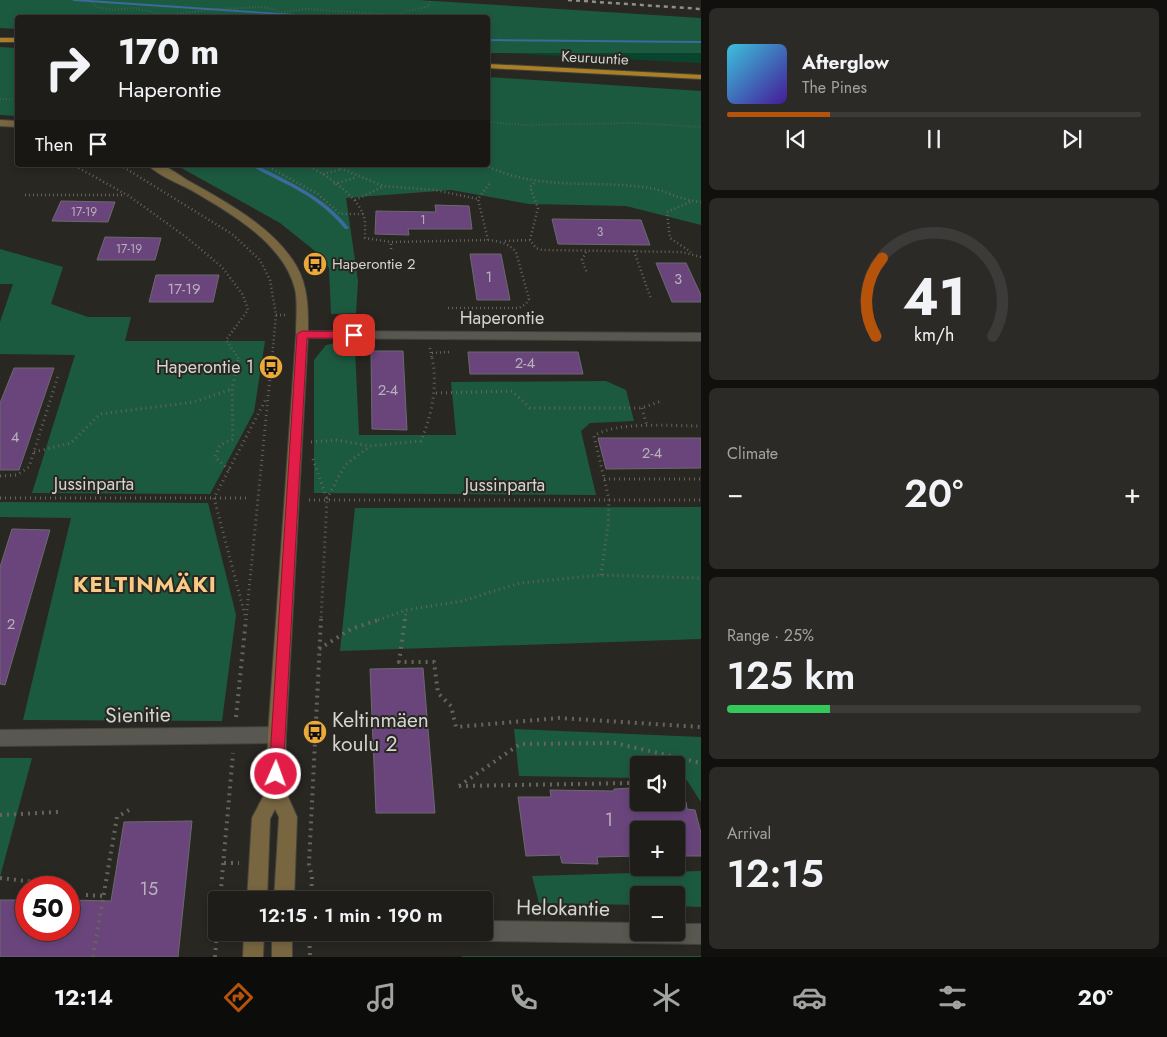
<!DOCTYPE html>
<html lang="en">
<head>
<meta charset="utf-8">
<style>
  :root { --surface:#1f1d1a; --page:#2c2a27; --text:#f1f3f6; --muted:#a1a2a2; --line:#3c3b39; --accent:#b45309 }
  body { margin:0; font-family:Jost,sans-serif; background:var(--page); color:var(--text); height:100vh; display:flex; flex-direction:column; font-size:19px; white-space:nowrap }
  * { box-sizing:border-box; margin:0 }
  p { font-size:16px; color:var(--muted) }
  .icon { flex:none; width:28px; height:28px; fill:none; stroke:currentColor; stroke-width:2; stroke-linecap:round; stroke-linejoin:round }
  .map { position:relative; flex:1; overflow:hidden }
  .details { display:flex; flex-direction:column; gap:8px; padding:8px; background:#11100e; width:466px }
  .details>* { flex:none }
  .banner { position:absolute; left:15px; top:15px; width:475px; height:152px; border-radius:5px; box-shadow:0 2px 8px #0003,0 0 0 1px var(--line); background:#1f1d1a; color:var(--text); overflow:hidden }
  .controls { position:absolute; left:630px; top:756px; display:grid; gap:10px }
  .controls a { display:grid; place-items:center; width:55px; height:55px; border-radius:5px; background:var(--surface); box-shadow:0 2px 8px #0003,0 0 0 1px var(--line); font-size:25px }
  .speed { position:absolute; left:15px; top:876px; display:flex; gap:10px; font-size:25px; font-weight:700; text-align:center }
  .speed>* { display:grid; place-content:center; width:65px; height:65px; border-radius:50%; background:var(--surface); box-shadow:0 2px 8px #0003,0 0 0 1px var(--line); line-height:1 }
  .speed .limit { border:8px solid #d22; background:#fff; color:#111 }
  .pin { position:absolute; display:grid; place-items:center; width:42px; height:42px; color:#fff; margin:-21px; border-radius:10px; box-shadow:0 2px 8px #0006 }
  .me { position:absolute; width:55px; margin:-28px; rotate:2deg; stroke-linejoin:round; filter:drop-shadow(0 0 4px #0008) }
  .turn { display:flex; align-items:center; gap:18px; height:105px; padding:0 20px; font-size:22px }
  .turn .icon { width:65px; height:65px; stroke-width:2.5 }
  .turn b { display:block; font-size:35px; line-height:42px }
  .then { display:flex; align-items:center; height:48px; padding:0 20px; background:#0003; gap:10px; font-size:19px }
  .big { font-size:38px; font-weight:600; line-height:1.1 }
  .details .widget { flex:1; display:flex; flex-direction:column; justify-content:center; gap:8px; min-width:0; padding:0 18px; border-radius:8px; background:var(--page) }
  .details .dial { align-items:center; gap:0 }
  .dial svg { height:130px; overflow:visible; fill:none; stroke:var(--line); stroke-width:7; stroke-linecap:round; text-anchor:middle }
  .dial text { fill:var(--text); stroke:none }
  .song { display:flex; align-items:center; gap:15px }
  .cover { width:60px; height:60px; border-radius:8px; background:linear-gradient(135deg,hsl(190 70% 55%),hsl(260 70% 35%)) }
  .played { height:5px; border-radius:2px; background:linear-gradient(90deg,var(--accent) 25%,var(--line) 25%) }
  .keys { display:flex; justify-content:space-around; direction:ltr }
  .heat { display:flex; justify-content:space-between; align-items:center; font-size:28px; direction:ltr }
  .charge { height:8px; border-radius:4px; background:linear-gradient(90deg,#34c759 25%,var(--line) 0) }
  .trip { position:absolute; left:208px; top:891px; width:285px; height:50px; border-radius:5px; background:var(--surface); box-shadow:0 2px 8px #0003,0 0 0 1px var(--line); font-weight:600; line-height:50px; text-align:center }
  .tab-bar { display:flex; height:80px; justify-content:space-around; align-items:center; background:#0c0c0a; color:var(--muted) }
  .tab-bar .icon { width:35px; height:35px }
  .tab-bar .selected { color:var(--accent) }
  .tab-bar b { font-size:22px; color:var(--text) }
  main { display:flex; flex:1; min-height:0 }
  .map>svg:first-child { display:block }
  .green { fill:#09452e }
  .forest { fill:#1c5a40 }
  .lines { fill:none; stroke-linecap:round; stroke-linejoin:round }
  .stream { fill:#3b6a9d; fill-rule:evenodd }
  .building { fill:#69457c; stroke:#6d696f }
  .minor-casing { stroke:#44433e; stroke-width:2 }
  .secondary-casing { stroke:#44433e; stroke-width:2 }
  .trunk-casing { stroke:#44433e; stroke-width:2 }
  .path-far3 { stroke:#65645f; stroke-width:2; stroke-dasharray:0.5 2.5; stroke-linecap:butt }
  .path-far2 { stroke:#65645f; stroke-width:2.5; stroke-dasharray:1 3; stroke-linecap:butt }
  .path-far1 { stroke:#65645f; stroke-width:3; stroke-dasharray:1 4; stroke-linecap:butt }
  .path { stroke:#65645f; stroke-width:4; stroke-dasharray:2 5; stroke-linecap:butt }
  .minor { fill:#585750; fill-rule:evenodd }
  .secondary { fill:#786640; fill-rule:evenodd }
  .trunk { fill:#ac7f25; fill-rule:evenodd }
  .rail { stroke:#8f8e8a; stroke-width:2.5; stroke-dasharray:4 4; stroke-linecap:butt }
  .route { fill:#e11d48; stroke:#92132f }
  .labels { text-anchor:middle; stroke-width:4; stroke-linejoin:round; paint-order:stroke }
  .far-number-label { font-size:12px; fill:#b9b0bb }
  .far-street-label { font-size:15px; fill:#d4d4d0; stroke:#292722 }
  .far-poi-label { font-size:15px; fill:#d4d4d0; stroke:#292722; text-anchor:start }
  .number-label { font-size:15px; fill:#b9b0bb }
  .street-label { font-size:18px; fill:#d4d4d0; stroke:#292722 }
  .poi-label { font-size:18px; fill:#d4d4d0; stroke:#292722; text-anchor:end }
  .near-number-label { font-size:18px; fill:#b9b0bb }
  .near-street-label { font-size:21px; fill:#d4d4d0; stroke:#292722 }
  .near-poi-label { font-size:21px; fill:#d4d4d0; stroke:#292722; text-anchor:start }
  .district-label { font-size:22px; font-weight:bold; letter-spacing:1px; fill:#f8ca86; stroke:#292722 }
</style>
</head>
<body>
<main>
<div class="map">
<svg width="701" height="957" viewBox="0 0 701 957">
  <rect width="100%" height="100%" fill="#292722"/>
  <path class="green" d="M502 53H701V63Z"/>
  <path class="forest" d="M0 0H418L701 18V53H488V18H18L17 29 0 28Z
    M0 47 17 48V116L0 115Z
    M488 77 701 91V225L626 206 529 204 451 190 346 198 358 281 356 313 331 314 329 268 315 251 280 223 176 165H488Z
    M0 249 63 267 51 304 88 317H131L125 341H265L254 412 210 494 32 493 75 355 0 354V322L13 284H0Z
    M345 341 355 349 359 435H456L451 382 606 381 626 390 634 421 590 423 581 431 596 495 314 493V360L326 345Z
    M0 502 208 503 236 615 222 721 23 720 71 518 0 517Z
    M701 507V639L340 651 355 508Z
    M514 729 701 737V802L686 779H676V765H639V778L519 776Z
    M0 758H32L0 877Z
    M701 871V907L676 906V895H639V905L539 903 532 876Z
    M462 956H701V957H462Z"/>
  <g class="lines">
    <path class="stream" d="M72 0H89L354 18H329L74 1Z
      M488 39 701 41V43L488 41Z
      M251 165H256C290 182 325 197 349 228L347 229H345C328 208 307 194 282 182 272 176 260 172 251 165Z"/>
  </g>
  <path class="building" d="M61 201 115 202 108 222 52 221Z
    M435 205 469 206 472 229H408L409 235 375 234 376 211 436 212Z
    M552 219 641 220 650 245 558 244Z
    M105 237 161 238 155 260H97Z
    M470 254H501L510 300H477Z
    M656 263H686L701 295V302H672Z
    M156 275H219L213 302H149Z
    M371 351H403L407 430 372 429Z
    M468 352H578L583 374H470Z
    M14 368H54L19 470H0V403Z
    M598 438H701V468L606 469Z
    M12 529 50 530 5 685 0 684V567Z
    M423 668 435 813H376L370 669Z
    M632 788 634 797H639V802H686L687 809 695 810 701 833V856H676V830H639V856L597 857 598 864 562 863 560 855 526 856 518 797H551L550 790 614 791V789Z
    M192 821 178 957H0V900H26V930H69V900L111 901 124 822Z"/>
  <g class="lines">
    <g class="minor-casing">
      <path id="minor" d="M302 331 701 333V341L298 338 296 335Z
        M277 727 283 730 286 735 283 740 277 743 0 746V730Z
        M484 921 639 923V932H676V924H701V944L484 941 477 938 475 932H484Z"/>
    </g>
    <g class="secondary-casing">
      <path id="secondary" d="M0 120 18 121V127L0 126Z
        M148 165C152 165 157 164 160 165 169 167 179 175 187 180 226 202 274 227 297 267 309 289 308 312 308 335L286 735 285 790 297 817 294 900H274L279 817 275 809 270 819 267 900H247L252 818 267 789 268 735 296 335C296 320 298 303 295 289 283 242 230 213 191 190 178 183 159 176 148 165Z
        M244 932H264L263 957H243Z
        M272 932H292V957H272Z"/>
    </g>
    <g class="trunk-casing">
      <path id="trunk" d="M0 38H18V42H0Z
        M488 64 701 75V79L488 68Z"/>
    </g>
    <path class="path-far3" d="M88 0 97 7 113 10 133 8 167 15 217 9 263 7 282 12 307 9 394 15 429 6 431 0
      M0 99 18 100
      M488 122 526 125 633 123 701 127"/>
    <path class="path-far2" d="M59 165 77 167 129 196 186 237 222 267 243 295 248 310 226 340 239 359
      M120 165 232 234 260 260 270 280 276 315 272 359
      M265 165 318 194 340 214H363
      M306 165C324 173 356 195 363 214 366 221 365 230 365 238L391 242
      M333 165 383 186 435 190 478 199
      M485 165C539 192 593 179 650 188 667 191 683 201 701 202
      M323 174 342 169
      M334 184 357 177
      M25 195H125
      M355 200 382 187
      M690 202 667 212 670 238 691 252
      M488 240 478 199 490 183
      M530 240 538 208 530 187 535 182
      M505 241 530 240 536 248 542 250 682 252 701 257
      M391 249V242L488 240C499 241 508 243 516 252L529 299 526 304 519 308H448
      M634 251 651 299
      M586 252 582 260 587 273
      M276 315H288
      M430 348 432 359
      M432 353 450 352"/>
    <path class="path-far1" d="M436 393 512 391 530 408H642L661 401
      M642 408 647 427
      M311 442 336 440 370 446 421 441C432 414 438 386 432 357
      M34 452 71 443 100 414 194 402 232 389
      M313 459 327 499 321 620
      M229 470 215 457 220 445 233 439 232 389 239 357
      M0 476 17 475 29 467 59 373
      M604 479H701
      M0 498H247
      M327 499 345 465 369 447
      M309 500H701
      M601 575 608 525 609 499 594 436C616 421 673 426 701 426
      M245 615 214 498 266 399
      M246 620 272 357
      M378 620 406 610 462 601 520 583 601 575 701 578
      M405 620 406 610"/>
    <path class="path" d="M405 619 399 662H434L438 693 451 706 456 727 559 718 701 727
      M319 649 351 629 381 619
      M236 717 246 619
      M459 786 520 744 615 743 701 763
      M459 786 631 783
      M0 815 58 812
      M224 863H239
      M0 878 43 883
      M86 895 103 896
      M220 900 233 753
      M311 900 312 877 309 864 321 619
      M309 932 310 957
      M93 957 117 817 129 810
      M215 957 217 932"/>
    <use href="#minor" class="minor"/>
    <use href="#secondary" class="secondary"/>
    <use href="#trunk" class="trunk"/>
    <path class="rail" d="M568 0 701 9"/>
  </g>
  <path class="route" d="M302 331 354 332 359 335 354 338H307L283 774 281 779 276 781 271 779 269 774 297 334Z"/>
  <defs>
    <g id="bus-disc" transform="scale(1.25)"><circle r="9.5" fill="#eba93a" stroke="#292722"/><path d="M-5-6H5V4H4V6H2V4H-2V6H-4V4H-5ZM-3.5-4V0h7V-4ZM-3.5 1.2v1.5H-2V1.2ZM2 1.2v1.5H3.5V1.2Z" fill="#111"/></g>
  </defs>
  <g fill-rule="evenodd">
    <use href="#bus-disc" x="315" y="264"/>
    <use href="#bus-disc" x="271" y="367"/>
    <use href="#bus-disc" x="315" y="732"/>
  </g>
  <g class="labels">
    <g class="far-number-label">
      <text x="84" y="216">17-19</text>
      <text x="423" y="224">1</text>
      <text x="600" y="236">3</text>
      <text x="129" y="253">17-19</text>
    </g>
    <g class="far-street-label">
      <text transform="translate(595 58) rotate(3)" y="5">Keuruuntie</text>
    </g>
    <g class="far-poi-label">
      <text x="332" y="269">Haperontie 2</text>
    </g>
    <g class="number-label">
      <text x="489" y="282">1</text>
      <text x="678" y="284">3</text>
      <text x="184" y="294">17-19</text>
      <text x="525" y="368">2-4</text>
      <text x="388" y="395">2-4</text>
      <text x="15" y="442">4</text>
      <text x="652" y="458">2-4</text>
      <text x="11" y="629">2</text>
    </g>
    <g class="street-label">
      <text x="502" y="324">Haperontie</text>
      <text x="94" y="490">Jussinparta</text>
      <text x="505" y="491">Jussinparta</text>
    </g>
    <g class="poi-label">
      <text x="254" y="373">Haperontie 1</text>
    </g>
    <g class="near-number-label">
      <text x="609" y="826">1</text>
      <text x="149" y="895">15</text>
    </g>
    <g class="near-street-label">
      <text transform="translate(138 715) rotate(-1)" y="7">Sienitie</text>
      <text transform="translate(563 908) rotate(1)" y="7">Helokantie</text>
    </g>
    <g class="near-poi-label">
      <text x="332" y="727">Keltinmäen<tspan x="332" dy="24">koulu 2</tspan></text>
    </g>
    <g class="district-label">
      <text x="145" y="592">KELTINMÄKI</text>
    </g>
  </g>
</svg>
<div class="controls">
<a><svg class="icon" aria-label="sound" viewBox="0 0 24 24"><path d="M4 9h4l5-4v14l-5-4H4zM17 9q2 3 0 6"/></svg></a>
<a>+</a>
<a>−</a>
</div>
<div class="speed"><div class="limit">50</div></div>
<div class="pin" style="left:354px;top:335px;background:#d93025"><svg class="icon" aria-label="arrive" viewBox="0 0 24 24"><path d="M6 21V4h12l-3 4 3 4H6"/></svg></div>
<svg class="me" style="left:276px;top:774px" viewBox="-20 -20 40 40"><circle r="17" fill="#e11d48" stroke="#fff" stroke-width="3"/><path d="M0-11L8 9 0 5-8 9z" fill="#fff"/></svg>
<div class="trip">12:15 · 1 min · 190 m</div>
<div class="banner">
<div class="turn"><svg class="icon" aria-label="right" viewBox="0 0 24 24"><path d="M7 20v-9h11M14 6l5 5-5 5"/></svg><div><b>170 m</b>Haperontie</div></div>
<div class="then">Then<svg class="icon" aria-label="arrive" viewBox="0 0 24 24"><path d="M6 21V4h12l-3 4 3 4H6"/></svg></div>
</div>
</div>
<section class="details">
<div class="widget">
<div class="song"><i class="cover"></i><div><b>Afterglow</b><p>The Pines</p></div></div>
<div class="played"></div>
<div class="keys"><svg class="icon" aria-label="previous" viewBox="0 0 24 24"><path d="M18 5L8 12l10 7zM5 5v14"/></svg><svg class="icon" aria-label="pause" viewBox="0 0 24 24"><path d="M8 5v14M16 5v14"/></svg><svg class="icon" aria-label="next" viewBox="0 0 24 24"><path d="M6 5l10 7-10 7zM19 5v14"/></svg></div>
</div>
<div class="widget dial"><svg viewBox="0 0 100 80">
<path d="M14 69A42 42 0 1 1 86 69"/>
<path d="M14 69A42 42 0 0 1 18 21" stroke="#b45309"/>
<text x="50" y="56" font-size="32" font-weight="700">41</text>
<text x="50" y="72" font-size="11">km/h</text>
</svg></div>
<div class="widget"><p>Climate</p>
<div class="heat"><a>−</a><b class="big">20°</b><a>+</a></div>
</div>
<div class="widget"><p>Range · 25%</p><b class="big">125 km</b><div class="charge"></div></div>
<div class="widget"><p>Arrival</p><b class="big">12:15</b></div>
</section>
</main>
<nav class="tab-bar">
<b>12:14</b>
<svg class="icon selected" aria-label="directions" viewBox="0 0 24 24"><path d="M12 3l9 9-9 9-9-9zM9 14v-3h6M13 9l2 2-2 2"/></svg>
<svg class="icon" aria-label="music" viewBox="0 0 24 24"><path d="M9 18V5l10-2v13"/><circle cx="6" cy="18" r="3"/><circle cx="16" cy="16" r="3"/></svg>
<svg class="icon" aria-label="phone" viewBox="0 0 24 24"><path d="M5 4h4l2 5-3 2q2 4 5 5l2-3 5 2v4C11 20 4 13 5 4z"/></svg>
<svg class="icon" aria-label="climate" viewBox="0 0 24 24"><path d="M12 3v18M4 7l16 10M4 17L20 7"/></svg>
<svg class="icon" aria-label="car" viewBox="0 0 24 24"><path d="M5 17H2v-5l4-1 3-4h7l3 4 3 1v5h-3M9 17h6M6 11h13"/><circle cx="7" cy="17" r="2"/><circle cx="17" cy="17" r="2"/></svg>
<svg class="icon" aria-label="filters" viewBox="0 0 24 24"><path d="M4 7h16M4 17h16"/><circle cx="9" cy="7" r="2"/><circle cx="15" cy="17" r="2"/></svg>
<b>20°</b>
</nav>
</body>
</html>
